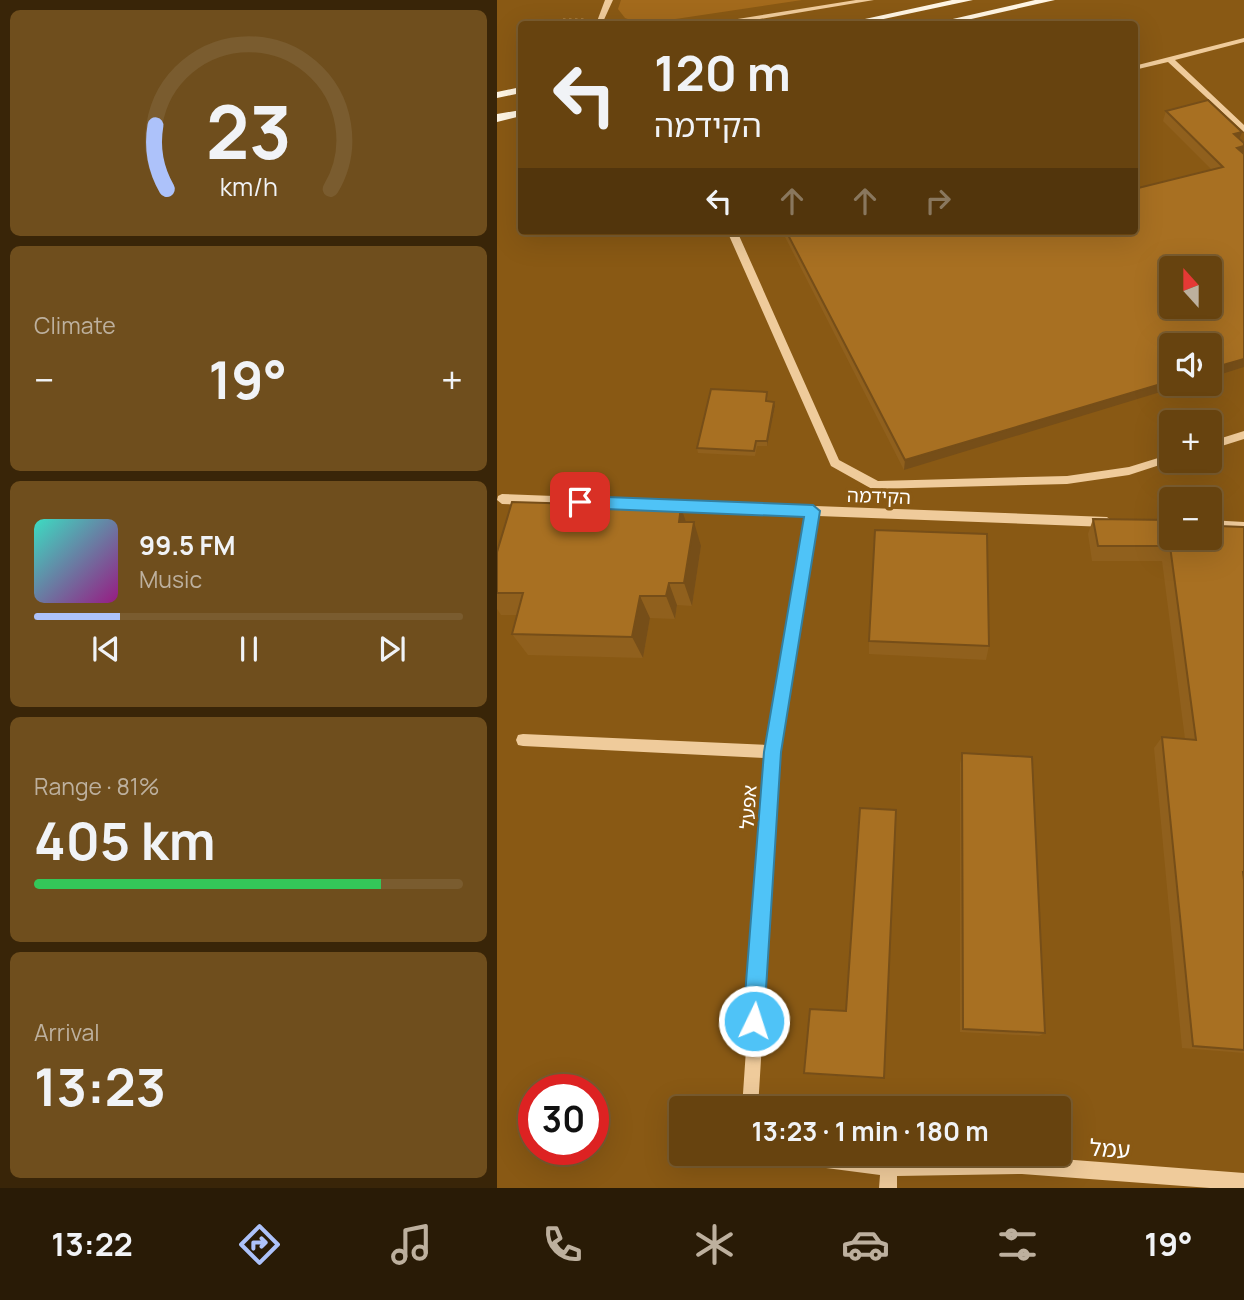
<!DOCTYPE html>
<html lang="en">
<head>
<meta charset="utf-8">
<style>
  :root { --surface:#67430f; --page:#6f4e1d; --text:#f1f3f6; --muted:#bdb09e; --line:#7a5c2f; --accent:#adc2fa }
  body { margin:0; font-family:Manrope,"Noto Sans Hebrew",sans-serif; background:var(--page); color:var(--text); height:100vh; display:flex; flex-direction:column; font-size:26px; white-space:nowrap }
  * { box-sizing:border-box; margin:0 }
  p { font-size:23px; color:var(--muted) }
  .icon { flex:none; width:38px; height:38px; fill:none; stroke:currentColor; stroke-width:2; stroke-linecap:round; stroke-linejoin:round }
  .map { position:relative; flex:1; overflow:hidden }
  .sheet { display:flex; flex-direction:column; gap:10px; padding:10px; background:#392508; width:497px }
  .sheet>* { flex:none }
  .banner { position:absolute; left:21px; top:21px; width:620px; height:214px; border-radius:7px; box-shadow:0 7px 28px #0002,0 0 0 2px var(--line); background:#67430f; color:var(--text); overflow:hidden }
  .needle { width:46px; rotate:339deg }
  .buttons { position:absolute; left:662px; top:256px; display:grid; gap:14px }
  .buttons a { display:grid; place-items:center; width:63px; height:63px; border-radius:7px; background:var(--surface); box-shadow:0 7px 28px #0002,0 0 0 2px var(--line); font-size:35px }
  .speed { position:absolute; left:21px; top:1074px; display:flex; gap:14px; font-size:35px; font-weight:700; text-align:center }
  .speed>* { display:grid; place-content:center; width:91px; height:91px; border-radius:50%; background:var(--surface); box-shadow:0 7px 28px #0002,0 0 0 2px var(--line); line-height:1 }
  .speed .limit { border:10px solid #d22; background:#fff; color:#111 }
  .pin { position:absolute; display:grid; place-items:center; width:60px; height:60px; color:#fff; margin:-30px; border-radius:14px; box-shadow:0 4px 10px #0006 }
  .me { position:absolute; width:77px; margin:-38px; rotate:4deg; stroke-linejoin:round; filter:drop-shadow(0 0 5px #0008) }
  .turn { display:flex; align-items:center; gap:24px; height:147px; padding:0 21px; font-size:32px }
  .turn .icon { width:91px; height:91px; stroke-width:2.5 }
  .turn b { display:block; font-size:49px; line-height:60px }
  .lanes { display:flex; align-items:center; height:66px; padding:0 21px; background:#0003; justify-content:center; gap:35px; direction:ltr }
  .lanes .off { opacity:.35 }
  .big { font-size:52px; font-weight:700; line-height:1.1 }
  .sheet .card { flex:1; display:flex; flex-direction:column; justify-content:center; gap:10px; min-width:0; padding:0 24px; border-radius:10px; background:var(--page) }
  .sheet .dial { align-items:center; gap:0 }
  .dial svg { height:182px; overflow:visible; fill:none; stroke:var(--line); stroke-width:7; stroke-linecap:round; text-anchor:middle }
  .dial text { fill:var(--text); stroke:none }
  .song { display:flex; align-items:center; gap:21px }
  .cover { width:84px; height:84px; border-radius:10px; background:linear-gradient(135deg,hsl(170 70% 55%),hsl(310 70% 35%)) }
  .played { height:7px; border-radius:4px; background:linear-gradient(90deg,var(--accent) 20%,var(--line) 20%) }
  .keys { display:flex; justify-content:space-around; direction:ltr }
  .heat { display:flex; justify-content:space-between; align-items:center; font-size:38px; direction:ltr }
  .charge { height:10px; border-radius:5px; background:linear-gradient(90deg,#34c759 81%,var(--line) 0) }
  .trip { position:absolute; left:172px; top:1096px; width:402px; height:70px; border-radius:7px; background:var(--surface); box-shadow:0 7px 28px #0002,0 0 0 2px var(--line); font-weight:700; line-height:70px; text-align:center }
  .tab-bar { display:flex; height:112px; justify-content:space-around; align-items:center; background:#291b06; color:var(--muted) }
  .tab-bar .icon { width:49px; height:49px }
  .tab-bar .on { color:var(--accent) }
  .tab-bar b { font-size:32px; color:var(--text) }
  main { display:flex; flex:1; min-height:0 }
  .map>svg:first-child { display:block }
  .green { fill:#a36a1c }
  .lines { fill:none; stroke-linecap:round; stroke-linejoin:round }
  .path { stroke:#efcb9b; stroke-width:2.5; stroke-dasharray:2.5 3.5; stroke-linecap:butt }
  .minor { fill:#efcb9b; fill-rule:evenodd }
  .major { fill:#fff5e3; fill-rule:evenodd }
  .wall { fill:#90601d }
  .shaded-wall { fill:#764e18 }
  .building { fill:#a87022; stroke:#764e18; stroke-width:2; fill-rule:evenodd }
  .route { fill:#4fc3f7; stroke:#337fa1; stroke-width:2 }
  .labels { text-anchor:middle; stroke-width:7; stroke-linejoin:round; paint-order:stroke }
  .street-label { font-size:19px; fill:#fff; stroke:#895914 }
  .near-street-label { font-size:23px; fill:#fff; stroke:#895914 }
</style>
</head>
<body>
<main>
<section class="sheet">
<div class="card dial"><svg viewBox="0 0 100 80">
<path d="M14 69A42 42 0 1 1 86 69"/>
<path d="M14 69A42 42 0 0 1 9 41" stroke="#adc2fa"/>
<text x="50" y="56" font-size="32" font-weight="700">23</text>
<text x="50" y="72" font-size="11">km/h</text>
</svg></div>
<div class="card"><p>Climate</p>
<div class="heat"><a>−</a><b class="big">19°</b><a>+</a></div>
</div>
<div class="card">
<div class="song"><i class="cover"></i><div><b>99.5 FM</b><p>Music</p></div></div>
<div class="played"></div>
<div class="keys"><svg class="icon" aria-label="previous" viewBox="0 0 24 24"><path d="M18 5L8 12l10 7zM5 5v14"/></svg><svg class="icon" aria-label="pause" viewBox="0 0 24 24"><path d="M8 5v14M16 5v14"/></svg><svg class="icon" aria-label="next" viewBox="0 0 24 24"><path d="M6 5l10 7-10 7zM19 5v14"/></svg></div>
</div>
<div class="card"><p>Range · 81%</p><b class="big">405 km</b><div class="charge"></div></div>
<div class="card"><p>Arrival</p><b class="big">13:23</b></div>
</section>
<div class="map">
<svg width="747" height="1188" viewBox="0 0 747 1188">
  <rect width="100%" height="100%" fill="#895914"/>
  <path class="green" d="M124 0H305L145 24 128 18 121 9Z"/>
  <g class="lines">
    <path class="path" d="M66 20H89"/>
    <path class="minor" d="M108 0H116L105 24H99Z
      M359 0H377L233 24H218L222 22Z
      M747 38V42L678 60 747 125V132L671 62 637 70V66Z
      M230 231H240L342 460 381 481 570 476 632 467 674 454V460H678L632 475 570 484 375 489 334 466Z
      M747 431V439L712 450V442Z
      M5 494 610 517 616 522 610 527 321 516 283 752 261 1108H245L269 758 26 746 21 745 19 740 21 735 26 734 270 745 310 515 5 504 0 500 1 496Z
      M712 520 747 522V532L712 530Z
      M275 1153H347L392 1159 525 1156 747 1173V1188H713L525 1174 400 1176V1188H382L383 1175 283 1162 277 1159Z"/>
    <path class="major" d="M455 0H476L363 24H345Z
      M538 0H558L452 24H434Z
      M24 87V93L0 98V92Z
      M24 110V116L0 122V114Z"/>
  </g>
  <path class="wall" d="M669 111 745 132 742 139 747 143 746 154 407 470 285 231H637L714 169 666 121Z
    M271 397 270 401 277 402 278 406 270 446H260L258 456 201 453 200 448Z
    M596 519 747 527V1053L685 1048 657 748 665 737 688 739 665 561H595L591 534Z
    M189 522 204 546 195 606 180 605 178 619 153 618 146 658 31 655 15 634 20 615H4L0 609V552Z
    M372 641 492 646 489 660 372 654Z
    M465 753 548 1033 542 1036 463 1032V764Z
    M399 810 387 1079 309 1074 307 1073 349 1011Z"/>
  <path class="shaded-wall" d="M745 132 741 143 737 134Z
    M747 146V152L746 156 740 148Z
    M747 359V367L712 378V369Z
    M674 381V383H693L407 470 408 460Z
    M277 402 278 406 270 446V441Z
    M184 507 192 531 182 522Z
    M197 522 204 546 195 606 187 583Z
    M172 583 180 605 178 619 169 596Z
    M143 596 153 618 146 658 135 637Z"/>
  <path class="building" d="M711 100 745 132 737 134 747 143V146L740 148 747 154V359L712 369V345H674V381L408 460 289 231H637V189L726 167 669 111ZM674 268H712V306H674Z
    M214 389 270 392 269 401 277 402 270 441H259L257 451 200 448Z
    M15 502 184 507 182 522H197L187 583H172L169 596H143L135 637 15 634 26 593H0V552Z
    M596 519 674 520V537H712V521H721L722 526 747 527V872H746L747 880V1050L696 1046 665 737 699 740 673 546H601Z
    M378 530 490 534 492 646 372 641Z
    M465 753 535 757 548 1033 466 1029Z
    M363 808 399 810 387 1078 307 1073 313 1009 349 1011Z"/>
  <path class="route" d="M83 496 316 505 323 511 284 752 267 1021 264 1028 257 1031 249 1028 246 1021 267 752 307 517 83 508 75 502Z"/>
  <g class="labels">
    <g class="street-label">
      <text transform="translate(382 496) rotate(2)" y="7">הקידמה</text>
      <text transform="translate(251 807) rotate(-86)" y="7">אפעל</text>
    </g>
    <g class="near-street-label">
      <text transform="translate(613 1149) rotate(4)" y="8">עמל</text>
    </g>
  </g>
</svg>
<div class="buttons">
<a><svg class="needle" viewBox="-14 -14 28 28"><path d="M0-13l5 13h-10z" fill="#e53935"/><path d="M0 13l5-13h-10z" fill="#bdb09e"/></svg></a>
<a><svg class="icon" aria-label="sound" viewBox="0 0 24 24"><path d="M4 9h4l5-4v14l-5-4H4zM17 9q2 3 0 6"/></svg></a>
<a>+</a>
<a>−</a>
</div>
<div class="speed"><div class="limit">30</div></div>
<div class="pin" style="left:83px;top:502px;background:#d93025"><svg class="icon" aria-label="arrive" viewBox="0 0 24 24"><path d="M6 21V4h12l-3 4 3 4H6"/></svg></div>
<svg class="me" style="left:257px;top:1021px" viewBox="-20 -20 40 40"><circle r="17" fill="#4fc3f7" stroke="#fff" stroke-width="3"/><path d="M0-11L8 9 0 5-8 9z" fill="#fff"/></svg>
<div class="trip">13:23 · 1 min · 180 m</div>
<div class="banner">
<div class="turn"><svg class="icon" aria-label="left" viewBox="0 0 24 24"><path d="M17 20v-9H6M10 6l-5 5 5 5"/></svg><div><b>120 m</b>הקידמה</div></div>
<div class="lanes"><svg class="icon" aria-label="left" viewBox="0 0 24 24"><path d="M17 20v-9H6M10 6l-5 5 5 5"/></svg><svg class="icon off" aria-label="ahead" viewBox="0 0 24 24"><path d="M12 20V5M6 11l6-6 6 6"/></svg><svg class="icon off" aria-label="ahead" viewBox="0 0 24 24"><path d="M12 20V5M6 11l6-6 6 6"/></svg><svg class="icon off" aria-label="right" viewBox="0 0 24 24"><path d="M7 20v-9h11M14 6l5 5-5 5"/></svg></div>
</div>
</div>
</main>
<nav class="tab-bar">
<b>13:22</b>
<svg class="icon on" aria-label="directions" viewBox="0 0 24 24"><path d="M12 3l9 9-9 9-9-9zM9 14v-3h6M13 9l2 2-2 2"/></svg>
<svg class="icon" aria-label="music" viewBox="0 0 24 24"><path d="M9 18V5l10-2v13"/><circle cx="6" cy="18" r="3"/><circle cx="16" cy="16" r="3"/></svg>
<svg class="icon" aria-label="phone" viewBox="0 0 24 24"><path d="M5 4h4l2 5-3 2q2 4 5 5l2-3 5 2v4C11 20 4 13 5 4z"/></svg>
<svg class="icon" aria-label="climate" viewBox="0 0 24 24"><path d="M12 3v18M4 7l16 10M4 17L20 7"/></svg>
<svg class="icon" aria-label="car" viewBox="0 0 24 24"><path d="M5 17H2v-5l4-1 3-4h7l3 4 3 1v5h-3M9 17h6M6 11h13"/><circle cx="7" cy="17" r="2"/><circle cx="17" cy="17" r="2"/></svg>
<svg class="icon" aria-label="filters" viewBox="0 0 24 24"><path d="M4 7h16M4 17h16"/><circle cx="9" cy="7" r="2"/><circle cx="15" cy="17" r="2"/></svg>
<b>19°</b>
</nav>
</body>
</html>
